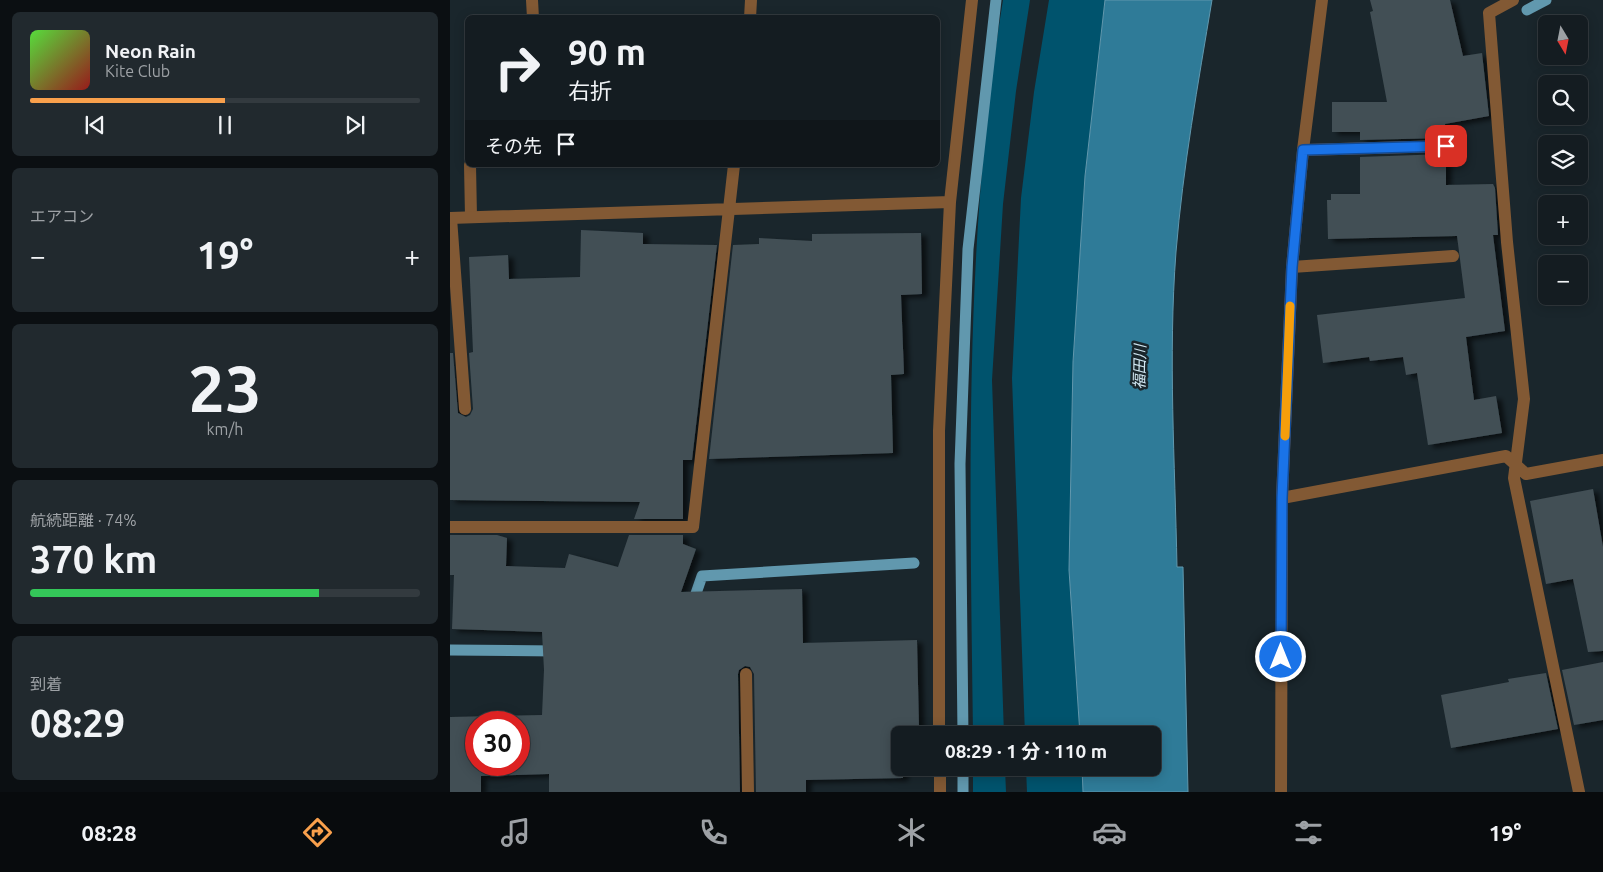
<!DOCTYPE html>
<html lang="ja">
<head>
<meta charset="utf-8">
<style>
  :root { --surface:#141c21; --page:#21292e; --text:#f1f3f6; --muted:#9da1a5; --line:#333a3f; --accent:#f9a04c }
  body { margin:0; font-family:Ubuntu,"Noto Sans JP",sans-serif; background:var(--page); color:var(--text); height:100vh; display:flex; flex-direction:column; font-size:19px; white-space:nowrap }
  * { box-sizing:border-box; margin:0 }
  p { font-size:16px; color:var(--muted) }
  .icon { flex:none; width:28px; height:28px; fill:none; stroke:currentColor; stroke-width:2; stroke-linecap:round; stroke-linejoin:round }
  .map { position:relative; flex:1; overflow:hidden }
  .sheet { display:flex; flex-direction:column; gap:12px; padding:12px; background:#0b0f12; width:450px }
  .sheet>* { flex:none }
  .guide { position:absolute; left:15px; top:15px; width:475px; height:152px; border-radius:8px; box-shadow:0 2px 12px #0003,0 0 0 1px var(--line); background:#141c21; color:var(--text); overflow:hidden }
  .needle { width:32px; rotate:170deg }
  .buttons { position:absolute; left:1088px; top:15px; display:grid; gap:10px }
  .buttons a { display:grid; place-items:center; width:50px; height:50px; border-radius:8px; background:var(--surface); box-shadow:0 2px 12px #0003,0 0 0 1px var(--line); font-size:25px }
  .speed { position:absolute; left:15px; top:711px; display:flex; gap:10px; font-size:25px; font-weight:700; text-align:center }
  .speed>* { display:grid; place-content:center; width:65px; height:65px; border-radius:50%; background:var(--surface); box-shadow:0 2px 12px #0003,0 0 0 1px var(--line); line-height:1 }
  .speed .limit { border:8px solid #d22; background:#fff; color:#111 }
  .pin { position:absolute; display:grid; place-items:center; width:42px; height:42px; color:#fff; margin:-21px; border-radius:10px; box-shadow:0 2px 8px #0006 }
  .me { position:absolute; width:55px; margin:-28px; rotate:0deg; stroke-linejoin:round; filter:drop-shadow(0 0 4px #0008) }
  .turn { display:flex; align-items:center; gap:18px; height:105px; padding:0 20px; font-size:22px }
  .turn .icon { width:65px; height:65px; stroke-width:2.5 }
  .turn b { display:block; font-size:35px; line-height:42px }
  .then { display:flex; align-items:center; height:48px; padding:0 20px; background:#0003; gap:10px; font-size:19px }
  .big { font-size:38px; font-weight:700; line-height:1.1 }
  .sheet .widget { flex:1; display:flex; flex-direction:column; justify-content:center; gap:8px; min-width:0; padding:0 18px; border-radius:8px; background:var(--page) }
  .sheet .dial { align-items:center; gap:0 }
  .dial b { font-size:65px; line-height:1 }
  .song { display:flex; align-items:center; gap:15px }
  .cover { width:60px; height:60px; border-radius:8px; background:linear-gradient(135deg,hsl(110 70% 55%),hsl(0 70% 35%)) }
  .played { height:5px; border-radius:2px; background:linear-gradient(90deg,var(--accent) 50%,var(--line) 50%) }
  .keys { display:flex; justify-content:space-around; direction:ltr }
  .heat { display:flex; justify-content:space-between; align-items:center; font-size:28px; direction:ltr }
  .charge { height:8px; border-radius:4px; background:linear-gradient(90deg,#34c759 74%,var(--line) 0) }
  .trip { position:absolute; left:441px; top:726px; width:270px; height:50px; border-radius:8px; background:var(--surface); box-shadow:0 2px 12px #0003,0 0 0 1px var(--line); font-weight:700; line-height:50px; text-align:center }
  .menu { display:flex; height:80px; justify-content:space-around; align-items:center; background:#080b0d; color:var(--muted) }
  .menu .icon { width:35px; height:35px }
  .menu .on { color:var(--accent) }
  .menu b { font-size:22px; color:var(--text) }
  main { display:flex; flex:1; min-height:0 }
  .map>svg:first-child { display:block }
  .green { fill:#00536d }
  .water { fill:#2f7b98; stroke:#6198ae }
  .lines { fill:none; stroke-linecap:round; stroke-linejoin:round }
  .stream { stroke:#6198ae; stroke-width:11 }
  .building { fill:#424f55; fill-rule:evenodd; filter:url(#shadow) }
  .service { stroke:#825934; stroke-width:12 }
  .minor { stroke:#825934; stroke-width:12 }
  .route-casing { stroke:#114b97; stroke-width:12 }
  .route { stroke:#1a73e8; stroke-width:9 }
  .slow { stroke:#f59e0b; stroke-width:9 }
  .labels { text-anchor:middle; stroke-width:5; stroke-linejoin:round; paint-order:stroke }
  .water-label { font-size:15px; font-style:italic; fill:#d2e8f3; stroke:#1a262c }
</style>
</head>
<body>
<main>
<section class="sheet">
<div class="widget">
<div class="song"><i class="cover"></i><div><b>Neon Rain</b><p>Kite Club</p></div></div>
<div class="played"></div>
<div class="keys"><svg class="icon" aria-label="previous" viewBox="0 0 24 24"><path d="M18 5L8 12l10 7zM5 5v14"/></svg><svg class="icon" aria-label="pause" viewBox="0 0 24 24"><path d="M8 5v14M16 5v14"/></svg><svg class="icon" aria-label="next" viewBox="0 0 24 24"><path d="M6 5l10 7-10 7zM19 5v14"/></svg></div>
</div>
<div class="widget"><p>エアコン</p>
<div class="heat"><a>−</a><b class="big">19°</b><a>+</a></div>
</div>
<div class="widget dial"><b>23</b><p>km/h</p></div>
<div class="widget"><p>航続距離 · 74%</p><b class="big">370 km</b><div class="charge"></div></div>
<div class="widget"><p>到着</p><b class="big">08:29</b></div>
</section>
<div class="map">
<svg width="1153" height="792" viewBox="0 0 1153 792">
  <defs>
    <filter id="shadow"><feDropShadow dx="5.5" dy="3" stdDeviation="2.5" flood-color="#0009"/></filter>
  </defs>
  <rect width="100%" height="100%" fill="#1a262c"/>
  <path class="green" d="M553 0H580L566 91 553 204 542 380 554 735H523C520 490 513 243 553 0Z
    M599 0H655L635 176 623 362 619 570 630 735H575L562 378 571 198 584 92Z
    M523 768H555L556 792H523Z
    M576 768H632L633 792H577Z"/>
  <path class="water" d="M655 0H762C748 84 733 167 726 252 718 357 725 462 727 567H733L738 792H633L632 768H702V735H630L619 570 623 362 635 176Z"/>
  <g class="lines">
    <path class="stream" d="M1077 10 1096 0
      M242 605 252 576 464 563
      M0 650 108 651
      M513 735 510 464 518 249 546 0
      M513 768V792"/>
  </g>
  <path class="building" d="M920 0H1000L1013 56 1032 53 1039 116 995 124 996 138 910 140V132H882V102H937L920 12 923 11Z
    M996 154V185L1043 184 1045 188 1048 235H1043L1055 331 1016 337 1024 400 1046 396 1052 433 978 445 967 373 956 375 953 357 920 361 919 357 873 363 867 315 1015 298 1007 236 878 239 877 200H881V194H910V157Z
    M131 230 193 233V244L267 245 242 460H233V519H184L190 502 0 500V353H3L8 413 16 417 20 415 23 409 19 353 23 352 19 257 58 255 59 279 130 277Z
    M471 233 472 294 451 295 454 374 441 375 443 453 259 459 283 245 309 244V238L362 241V234Z
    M1143 489 1153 547V651L1138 652 1123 579 1096 584 1080 501Z
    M0 535H47L57 538 56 566 115 568 119 554 168 567 179 535H233V544L246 549 231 592 352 589 353 643 467 640 469 727 454 728 455 735H450V768H453V778L356 780V792H306L304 674 300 667 295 666 289 670 288 674 290 792H99V774L31 776V792H0V717L92 715 94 670 92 632 2 629 4 575H0ZM26 722H69V765H26Z
    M1153 662V720L1124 725 1112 670Z
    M1096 673 1108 729 1001 748 991 695 1059 682 1058 679Z"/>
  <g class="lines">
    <path class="service" d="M82 0 83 18
      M853 150 996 146
      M20 165 21 217
      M1 218 15 409
      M842 267 1003 256
      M296 674 298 792"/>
    <path class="minor" d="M1063 0 1039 13 1057 242 1074 399 1064 478 1129 792
      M300 18 301 0
      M0 218 500 202
      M832 498 1056 456 1076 474 1153 460
      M0 527H243L284 165
      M489 735V431L500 202 522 0
      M490 768V792
      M831 792 832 498 842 267 853 150 872 0"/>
  </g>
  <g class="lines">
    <g class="route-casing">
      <path id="route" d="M831 657 832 498 842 267 853 150 996 146"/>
    </g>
    <use href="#route" class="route"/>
    <path class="slow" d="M835 436 840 306"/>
  </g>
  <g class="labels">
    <g class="water-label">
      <text transform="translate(690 367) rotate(-89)" y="5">福田川</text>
    </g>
  </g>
</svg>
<div class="buttons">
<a><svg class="needle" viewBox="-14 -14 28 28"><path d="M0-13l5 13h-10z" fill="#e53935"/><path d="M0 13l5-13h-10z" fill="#9da1a5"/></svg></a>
<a><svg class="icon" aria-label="search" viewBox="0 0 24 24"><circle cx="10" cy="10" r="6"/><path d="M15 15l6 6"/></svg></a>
<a><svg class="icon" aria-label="layers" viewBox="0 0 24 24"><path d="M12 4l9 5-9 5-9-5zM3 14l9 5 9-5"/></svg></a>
<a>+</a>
<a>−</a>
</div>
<div class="speed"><div class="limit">30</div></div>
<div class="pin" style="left:996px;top:146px;background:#d93025"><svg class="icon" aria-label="arrive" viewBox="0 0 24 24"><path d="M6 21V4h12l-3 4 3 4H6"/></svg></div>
<svg class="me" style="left:831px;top:657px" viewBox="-20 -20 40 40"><circle r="17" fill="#1a73e8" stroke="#fff" stroke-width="3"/><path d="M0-11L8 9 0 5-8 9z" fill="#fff"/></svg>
<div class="trip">08:29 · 1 分 · 110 m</div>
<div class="guide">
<div class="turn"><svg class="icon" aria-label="right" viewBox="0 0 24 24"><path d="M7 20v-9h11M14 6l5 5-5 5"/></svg><div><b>90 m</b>右折</div></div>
<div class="then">その先<svg class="icon" aria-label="arrive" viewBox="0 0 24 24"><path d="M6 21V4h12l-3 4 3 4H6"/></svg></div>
</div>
</div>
</main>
<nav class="menu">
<b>08:28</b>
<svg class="icon on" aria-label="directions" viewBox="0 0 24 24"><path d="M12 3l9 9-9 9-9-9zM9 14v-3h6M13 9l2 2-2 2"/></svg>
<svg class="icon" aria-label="music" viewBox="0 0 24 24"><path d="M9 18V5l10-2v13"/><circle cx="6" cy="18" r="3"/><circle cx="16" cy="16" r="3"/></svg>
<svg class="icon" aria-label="phone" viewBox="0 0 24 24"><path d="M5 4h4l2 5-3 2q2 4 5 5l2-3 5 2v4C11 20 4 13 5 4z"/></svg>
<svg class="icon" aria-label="climate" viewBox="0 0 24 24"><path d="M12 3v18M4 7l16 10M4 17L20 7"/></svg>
<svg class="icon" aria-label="car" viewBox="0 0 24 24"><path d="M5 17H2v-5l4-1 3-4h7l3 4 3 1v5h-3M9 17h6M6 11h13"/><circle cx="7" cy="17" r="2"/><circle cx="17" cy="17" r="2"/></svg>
<svg class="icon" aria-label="filters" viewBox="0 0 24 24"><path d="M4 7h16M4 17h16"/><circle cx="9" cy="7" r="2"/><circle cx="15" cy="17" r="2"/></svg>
<b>19°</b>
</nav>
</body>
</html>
